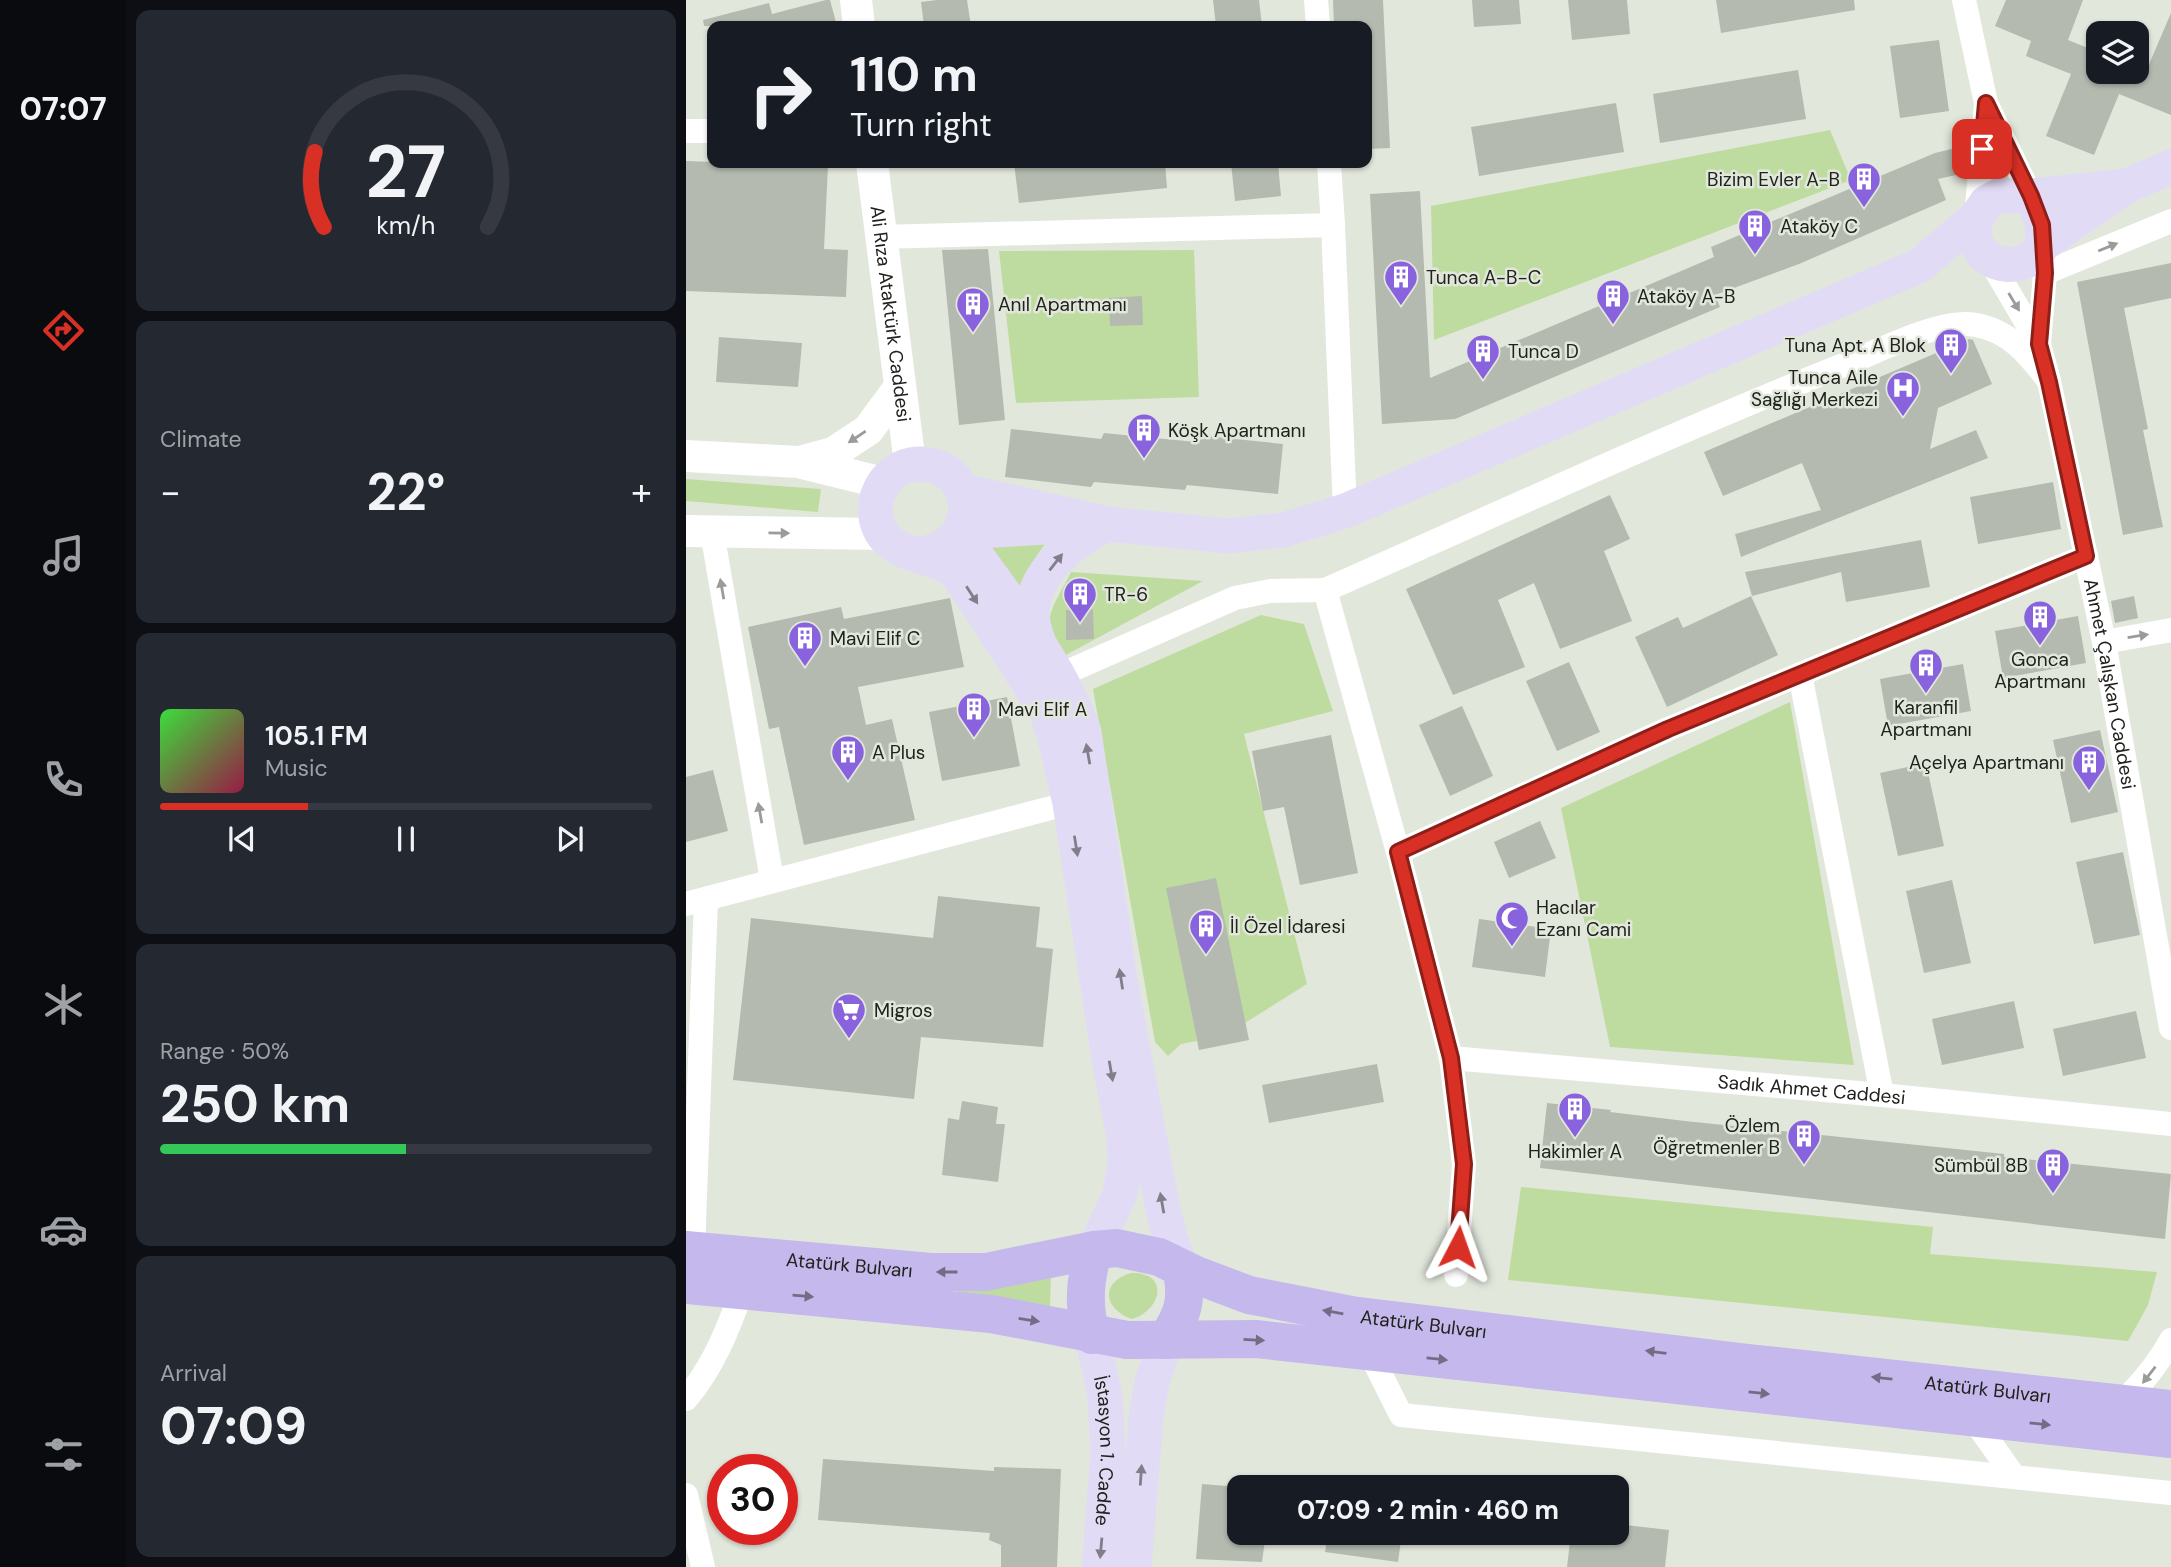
<!DOCTYPE html>
<html lang="en">
<head>
<meta charset="utf-8">
<style>
  :root { --surface:#171b24; --page:#242831; --text:#f1f3f6; --muted:#9ea1a6; --line:#363941; --accent:#d93025 }
  body { margin:0; font-family:"DM Sans",sans-serif; background:var(--page); color:var(--text); height:100vh; display:flex; flex-direction:column; font-size:26px; white-space:nowrap }
  * { box-sizing:border-box; margin:0 }
  p { font-size:23px; color:var(--muted) }
  .icon { flex:none; width:38px; height:38px; fill:none; stroke:currentColor; stroke-width:2; stroke-linecap:round; stroke-linejoin:round }
  .map { position:relative; flex:1; overflow:hidden }
  .details { display:flex; flex-direction:column; gap:10px; padding:10px; background:#0d0f14; width:560px }
  .details>* { flex:none }
  .hud { position:absolute; left:21px; top:21px; width:665px; height:147px; border-radius:14px; box-shadow:0 2px 5px #0004; background:#171b24; color:var(--text); overflow:hidden }
  .fabs { position:absolute; left:1400px; top:21px; display:grid; gap:14px }
  .fabs a { display:grid; place-items:center; width:63px; height:63px; border-radius:14px; background:var(--surface); box-shadow:0 2px 5px #0004; font-size:35px }
  .speed { position:absolute; left:21px; top:1454px; display:flex; gap:14px; font-size:35px; font-weight:700; text-align:center }
  .speed>* { display:grid; place-content:center; width:91px; height:91px; border-radius:50%; background:var(--surface); box-shadow:0 2px 5px #0004; line-height:1 }
  .speed .limit { border:10px solid #d22; background:#fff; color:#111 }
  .pin { position:absolute; display:grid; place-items:center; width:60px; height:60px; color:#fff; margin:-30px; border-radius:14px; box-shadow:0 4px 10px #0006 }
  .me { position:absolute; width:77px; margin:-38px; rotate:4deg; stroke-linejoin:round; filter:drop-shadow(0 0 5px #0008) }
  .turn { display:flex; align-items:center; gap:24px; height:147px; padding:0 28px; font-size:32px }
  .turn .icon { width:91px; height:91px; stroke-width:2.5 }
  .turn b { display:block; font-size:49px; line-height:60px }
  .big { font-size:52px; font-weight:700; line-height:1.1 }
  .details .tile { flex:1; display:flex; flex-direction:column; justify-content:center; gap:10px; min-width:0; padding:0 24px; border-radius:14px; background:var(--page) }
  .details .dial { align-items:center; gap:0 }
  .dial svg { height:182px; overflow:visible; fill:none; stroke:var(--line); stroke-width:7; stroke-linecap:round; text-anchor:middle }
  .dial text { fill:var(--text); stroke:none }
  .song { display:flex; align-items:center; gap:21px }
  .cover { width:84px; height:84px; border-radius:10px; background:linear-gradient(135deg,hsl(120 70% 55%),hsl(340 70% 35%)) }
  .played { height:7px; border-radius:4px; background:linear-gradient(90deg,var(--accent) 30%,var(--line) 30%) }
  .keys { display:flex; justify-content:space-around; direction:ltr }
  .heat { display:flex; justify-content:space-between; align-items:center; font-size:38px; direction:ltr }
  .charge { height:10px; border-radius:5px; background:linear-gradient(90deg,#34c759 50%,var(--line) 0) }
  .trip { position:absolute; left:541px; top:1475px; width:402px; height:70px; border-radius:14px; background:var(--surface); box-shadow:0 2px 5px #0004; font-weight:700; line-height:70px; text-align:center }
  main { display:flex; flex:1; min-height:0 }
  .menu { display:flex; flex-direction:column; width:126px; justify-content:space-around; align-items:center; background:#090b0e; color:var(--muted) }
  .menu .icon { width:49px; height:49px }
  .menu .selected { color:var(--accent) }
  .menu b { font-size:32px; color:var(--text) }
  .map>svg:first-child { display:block }
  .green { fill:#bfdca0 }
  .building { fill:#b4baaf }
  .lines { fill:none; stroke-linecap:round; stroke-linejoin:round }
  .minor { stroke:#fff; stroke-width:24 }
  .tertiary { stroke:#fff; stroke-width:32 }
  .secondary { stroke:#e2dbf5; stroke-width:35 }
  .primary { stroke:#c5b8ec; stroke-width:38 }
  .oneway { fill:#9b9c99 }
  .oneway2 { fill:#817e89 }
  .oneway3 { fill:#726d84 }
  .route-casing { stroke:#8d1f18; stroke-width:18 }
  .route { stroke:#d93025; stroke-width:12 }
  .labels { text-anchor:middle; stroke-width:5; stroke-linejoin:round; paint-order:stroke }
  .poi-label { font-size:19px; fill:#20221d; stroke:#e2e7dc; text-anchor:start }
  .street-label { font-size:19px; fill:#20221d; stroke:#e2e7dc }
</style>
</head>
<body>
<main>
<nav class="menu">
<b>07:07</b>
<svg class="icon selected" aria-label="directions" viewBox="0 0 24 24"><path d="M12 3l9 9-9 9-9-9zM9 14v-3h6M13 9l2 2-2 2"/></svg>
<svg class="icon" aria-label="music" viewBox="0 0 24 24"><path d="M9 18V5l10-2v13"/><circle cx="6" cy="18" r="3"/><circle cx="16" cy="16" r="3"/></svg>
<svg class="icon" aria-label="phone" viewBox="0 0 24 24"><path d="M5 4h4l2 5-3 2q2 4 5 5l2-3 5 2v4C11 20 4 13 5 4z"/></svg>
<svg class="icon" aria-label="climate" viewBox="0 0 24 24"><path d="M12 3v18M4 7l16 10M4 17L20 7"/></svg>
<svg class="icon" aria-label="car" viewBox="0 0 24 24"><path d="M5 17H2v-5l4-1 3-4h7l3 4 3 1v5h-3M9 17h6M6 11h13"/><circle cx="7" cy="17" r="2"/><circle cx="17" cy="17" r="2"/></svg>
<svg class="icon" aria-label="filters" viewBox="0 0 24 24"><path d="M4 7h16M4 17h16"/><circle cx="9" cy="7" r="2"/><circle cx="15" cy="17" r="2"/></svg>
</nav>
<section class="details">
<div class="tile dial"><svg viewBox="0 0 100 80">
<path d="M14 69A42 42 0 1 1 86 69"/>
<path d="M14 69A42 42 0 0 1 10 36" stroke="#d93025"/>
<text x="50" y="56" font-size="32" font-weight="700">27</text>
<text x="50" y="72" font-size="11">km/h</text>
</svg></div>
<div class="tile"><p>Climate</p>
<div class="heat"><a>−</a><b class="big">22°</b><a>+</a></div>
</div>
<div class="tile">
<div class="song"><i class="cover"></i><div><b>105.1 FM</b><p>Music</p></div></div>
<div class="played"></div>
<div class="keys"><svg class="icon" aria-label="previous" viewBox="0 0 24 24"><path d="M18 5L8 12l10 7zM5 5v14"/></svg><svg class="icon" aria-label="pause" viewBox="0 0 24 24"><path d="M8 5v14M16 5v14"/></svg><svg class="icon" aria-label="next" viewBox="0 0 24 24"><path d="M6 5l10 7-10 7zM19 5v14"/></svg></div>
</div>
<div class="tile"><p>Range · 50%</p><b class="big">250 km</b><div class="charge"></div></div>
<div class="tile"><p>Arrival</p><b class="big">07:09</b></div>
</section>
<div class="map">
<svg width="1485" height="1567" viewBox="0 0 1485 1567">
  <rect width="100%" height="100%" fill="#e2e7dc"/>
  <path class="green" d="M1144 130 1165 180 748 340 745 206Z
    M508 250 513 397 330 403 313 251Z
    M0 479 135 489 132 512 0 501Z
    M360 543C347 559 341 572 337 592L304 546Z
    M385 572 517 581 378 656C349 624 369 605 385 572Z
    M575 615 618 624 647 711 558 734 621 984 559 1023 481 889 511 1041 495 1044 482 1056 469 1042 407 689Z
    M1104 702 1168 1065 924 1047 875 808Z
    M835 1187 1247 1227 1244 1254 1471 1272 1462 1305 1442 1341 822 1280Z
    M445 1273C484 1272 476 1310 446 1319 417 1309 414 1282 445 1273Z
    M365 1274 364 1308 270 1295 271 1287Z"/>
  <path class="building" d="M140 0H144L151 26H18L17 20 83 3 86 14Z
    M251 0H281L285 26H238L235 2Z
    M527 0H573L576 26H530Z
    M647 0H697L704 148 681 149V26H648Z
    M786 0H833L835 24 788 27Z
    M882 0H941L944 34 886 40Z
    M1030 0H1168L1169 10 1035 33Z
    M1320 0H1397L1382 40 1412 52V72H1451V66L1461 69 1485 13V115L1433 94 1408 155 1360 136 1385 74 1340 56 1345 41 1309 26Z
    M1253 40 1263 111 1214 118 1204 46Z
    M1112 70 1120 119 974 143 967 94Z
    M930 103 938 152 793 176 785 127Z
    M1278 146 1280 157 1279 173 1252 179 1260 200 1113 264 1029 295 1034 307 769 419 696 424 684 194 734 191 744 378 1028 257 1025 247 1249 153Z
    M0 161 142 166 138 249 162 250 160 297 0 291Z
    M328 163H479L481 188 333 203Z
    M545 163H592L595 196 549 201Z
    M302 249 319 420 273 425 256 250Z
    M1485 263V298L1438 308 1462 429 1457 430 1477 527 1437 535 1391 282Z
    M456 296 457 325 424 326 423 298Z
    M33 337 116 343 112 387 30 382Z
    M1283 339 1287 340 1306 384 1252 408 1244 449 1290 430 1302 458 1055 557 1049 534 1135 510 1116 463 1037 496 1018 452Z
    M325 429 415 439 418 433 510 442V435L597 444 592 494 501 485 499 490 408 482 405 487 319 477Z
    M1367 482 1375 529 1292 544 1284 497Z
    M924 495 944 539 918 551 946 621 874 649 848 583 812 600 839 667 767 695 720 589Z
    M1235 540 1244 587 1160 602 1155 572 1066 596 1059 572Z
    M1065 596 1092 655 981 707 949 637 992 617 997 628Z
    M1448 596 1452 618 1429 623 1425 601Z
    M264 598 278 667 172 687 180 725 206 719 229 820 118 845 93 727 83 729 62 627 155 607 158 619Z
    M407 609 408 639 380 640V610Z
    M1392 616 1400 663 1317 678 1309 631Z
    M883 662 914 732 871 751 840 681Z
    M1277 664 1285 711 1202 726 1194 679Z
    M321 697 334 766 256 781 243 712Z
    M776 706 807 776 764 796 733 725Z
    M1414 730 1432 812 1385 823 1367 740Z
    M645 735 672 873 614 885 598 807 577 811 566 751Z
    M1240 763 1258 846 1212 856 1194 773Z
    M27 770 42 831 0 842V777Z
    M854 821 870 858 823 878 808 842Z
    M1437 852 1454 935 1408 944 1390 862Z
    M530 878 563 1040 513 1050 480 888Z
    M1266 880 1285 963 1238 973 1220 891Z
    M252 896 354 907 350 947 367 949 357 1047 235 1037 228 1099 47 1080 65 918 247 938Z
    M793 919 865 929 859 977 786 967Z
    M1328 1001 1338 1048 1256 1065 1246 1019Z
    M1450 1011 1460 1058 1377 1076 1367 1029Z
    M691 1064 698 1102 583 1123 576 1085Z
    M276 1101 312 1107 310 1124H319L312 1182 256 1175 262 1118 273 1120Z
    M861 1103 925 1110 924 1112 999 1121 1318 1154V1157L1485 1174 1479 1239 854 1168Z
    M137 1459 308 1471V1467L375 1469 371 1567H315V1545L303 1540 304 1533 132 1520Z
    M516 1484 553 1487V1533H580L576 1562 510 1559Z
    M931 1524 983 1530 979 1567H881L885 1533H931Z
    M642 1533H716L712 1562 639 1552Z"/>
  <g class="lines">
    <g class="minor">
      <path d="M630 0 632 26"/>
      <path d="M1278 0 1300 103 1345 196"/>
      <path d="M0 131H26"/>
      <path d="M643 163 647 225 659 511"/>
      <path d="M1290 217 1300 104"/>
      <path d="M194 237 647 225"/>
      <path id="s1" d="M1303 259 1353 344 1363 381 1418 642 1485 1028"/>
      <path d="M1359 273 1485 221"/>
      <path d="M1353 344 1359 273 1357 257"/>
      <path d="M26 532 86 880"/>
      <path d="M639 590 712 852 765 1058 778 1164 770 1275"/>
      <path d="M1418 642 1485 630"/>
      <path d="M1114 674 1196 1095"/>
      <path d="M372 676 549 598 584 591 639 590C812 514 984 434 1160 364 1193 351 1255 318 1290 325 1324 331 1343 355 1363 381"/>
      <path d="M712 852 982 729 1400 556"/>
      <path d="M0 904 384 803"/>
      <path id="s2" d="M765 1058 1196 1095 1485 1124"/>
      <path d="M7 1251 20 899"/>
      <path d="M683 1351 715 1415 1485 1493"/>
      <path d="M0 1399C27 1367 42 1330 56 1290"/>
      <path d="M1434 1405C1454 1385 1472 1365 1485 1340"/>
      <path d="M1286 1417 1327 1475"/>
      <path d="M0 1495 17 1567"/>
    </g>
    <g class="tertiary">
      <path d="M170 0 173 26"/>
      <path id="s3" d="M186 163 224 464"/>
      <path d="M0 456 112 462 197 483"/>
      <path d="M114 462 147 453 182 430 213 388"/>
      <path d="M0 531 197 534"/>
    </g>
    <g class="secondary">
      <path d="M1290 218C1277 273 1349 276 1356 243 1360 226 1351 210 1345 196"/>
      <path d="M1356 245 1440 186 1485 167"/>
      <path d="M277 491 422 524 543 536 597 530 659 511 1233 266 1290 218 1301 202 1312 196H1345L1440 186"/>
      <path d="M274 532C317 595 373 660 398 732L435 986 477 1210 484 1237 495 1268"/>
      <path d="M274 532 380 526"/>
      <path d="M234 554C296 547 294 464 232 464 215 465 201 475 194 490 187 504 188 523 198 536 215 557 244 554 265 569 271 572 275 580 279 585L360 710 369 738 384 803 424 1065 438 1138 439 1162 434 1194 408 1250"/>
      <path d="M353 644C351 637 348 630 347 623 341 575 385 543 422 524"/>
      <path id="s4" d="M406 1335 419 1396 422 1454 413 1567"/>
      <path d="M448 1567 460 1417 466 1382 480 1340"/>
    </g>
    <g class="primary">
      <path id="s5" d="M0 1250 245 1272H300L408 1250 431 1248 473 1257 510 1275 563 1295 665 1315 1063 1363 1485 1409"/>
      <path d="M0 1285 305 1314 441 1340 570 1339 1485 1439"/>
      <path d="M406 1335C396 1307 399 1278 408 1250"/>
      <path d="M480 1340C498 1314 502 1298 495 1268"/>
    </g>
  </g>
  <defs><path id="oneway-solid" d="M-6-.8H1V-3.2L6.5 0L1 3.2V.8H-6Z" transform="scale(1.75)"/></defs>
  <g class="oneway">
    <use href="#oneway-solid" transform="translate(1422 247) rotate(-22)"/>
    <use href="#oneway-solid" transform="translate(1328 302) rotate(59)"/>
    <use href="#oneway-solid" transform="translate(171 437) rotate(146)"/>
    <use href="#oneway-solid" transform="translate(93 533) rotate(1)"/>
    <use href="#oneway-solid" transform="translate(36 589) rotate(-100)"/>
    <use href="#oneway-solid" transform="translate(1452 636) rotate(-9)"/>
    <use href="#oneway-solid" transform="translate(74 813) rotate(-100)"/>
    <use href="#oneway-solid" transform="translate(1463 1375) rotate(128)"/>
  </g>
  <g class="oneway2">
    <use href="#oneway-solid" transform="translate(370 562) rotate(-52)"/>
    <use href="#oneway-solid" transform="translate(286 595) rotate(57)"/>
    <use href="#oneway-solid" transform="translate(402 754) rotate(-100)"/>
    <use href="#oneway-solid" transform="translate(390 846) rotate(81)"/>
    <use href="#oneway-solid" transform="translate(435 979) rotate(-99)"/>
    <use href="#oneway-solid" transform="translate(425 1071) rotate(80)"/>
    <use href="#oneway-solid" transform="translate(476 1203) rotate(-100)"/>
    <use href="#oneway-solid" transform="translate(455 1475) rotate(-86)"/>
    <use href="#oneway-solid" transform="translate(415 1548) rotate(95)"/>
  </g>
  <g class="oneway3">
    <use href="#oneway-solid" transform="translate(261 1272) rotate(180)"/>
    <use href="#oneway-solid" transform="translate(117 1296) rotate(5)"/>
    <use href="#oneway-solid" transform="translate(647 1312) rotate(-170)"/>
    <use href="#oneway-solid" transform="translate(343 1320) rotate(9)"/>
    <use href="#oneway-solid" transform="translate(568 1340) rotate(3)"/>
    <use href="#oneway-solid" transform="translate(970 1352) rotate(-173)"/>
    <use href="#oneway-solid" transform="translate(751 1359) rotate(6)"/>
    <use href="#oneway-solid" transform="translate(1196 1378) rotate(-174)"/>
    <use href="#oneway-solid" transform="translate(1073 1393) rotate(6)"/>
    <use href="#oneway-solid" transform="translate(1354 1424) rotate(6)"/>
  </g>
  <g class="lines">
    <g class="route-casing">
      <path id="route" d="M772 1247 778 1164 765 1058 712 852 982 729 1400 556 1363 382 1353 344 1359 273 1356 225 1345 196 1300 103 1296 149"/>
    </g>
    <use href="#route" class="route"/>
  </g>
  <defs>
    <g id="building-pin" transform="scale(1.75)"><path d="M0 17L-7.5 6A9.5 9.5 0 1 1 7.5 6Z" fill="#8962dd" stroke="#e2e7dc"/><path d="M-4-6H4V6H1V3H-1V6H-4ZM-2.5-4.3h1.7v1.8h-1.7ZM.8-4.3h1.7v1.8H.8ZM-2.5-1h1.7V.8h-1.7ZM.8-1h1.7V.8H.8Z" fill="#fff"/></g>
    <g id="hospital-pin" transform="scale(1.75)"><path d="M0 17L-7.5 6A9.5 9.5 0 1 1 7.5 6Z" fill="#8962dd" stroke="#e2e7dc"/><path d="M-5-5h3v3.5h4V-5h3V5h-3V1.5h-4V5h-3Z" fill="#fff"/></g>
    <g id="mosque-pin" transform="scale(1.75)"><path d="M0 17L-7.5 6A9.5 9.5 0 1 1 7.5 6Z" fill="#8962dd" stroke="#e2e7dc"/><path d="M3.5-4.9A6 6 0 1 0 3.5 4.9A5 5 0 1 1 3.5-4.9Z" fill="#fff"/></g>
    <g id="supermarket-pin" transform="scale(1.75)"><path d="M0 17L-7.5 6A9.5 9.5 0 1 1 7.5 6Z" fill="#8962dd" stroke="#e2e7dc"/><path d="M-6-5.5h2.5l.6 2H6L4.5 2H-2.5L-4.4-4H-6ZM-1.5 3.2a1.3 1.3 0 1 0 .1 0ZM3 3.2a1.3 1.3 0 1 0 .1 0Z" fill="#fff"/></g>
  </defs>
  <g fill-rule="evenodd">
    <use href="#building-pin" x="1178" y="179"/>
    <use href="#building-pin" x="1069" y="226"/>
    <use href="#building-pin" x="715" y="277"/>
    <use href="#building-pin" x="927" y="296"/>
    <use href="#building-pin" x="287" y="304"/>
    <use href="#building-pin" x="1265" y="345"/>
    <use href="#building-pin" x="797" y="351"/>
    <use href="#hospital-pin" x="1217" y="388"/>
    <use href="#building-pin" x="458" y="430"/>
    <use href="#building-pin" x="394" y="594"/>
    <use href="#building-pin" x="1354" y="617"/>
    <use href="#building-pin" x="119" y="638"/>
    <use href="#building-pin" x="1240" y="665"/>
    <use href="#building-pin" x="288" y="709"/>
    <use href="#building-pin" x="162" y="752"/>
    <use href="#building-pin" x="1403" y="762"/>
    <use href="#mosque-pin" x="826" y="918"/>
    <use href="#building-pin" x="520" y="926"/>
    <use href="#supermarket-pin" x="163" y="1010"/>
    <use href="#building-pin" x="889" y="1109"/>
    <use href="#building-pin" x="1118" y="1136"/>
    <use href="#building-pin" x="1367" y="1165"/>
  </g>
  <g class="labels">
    <g class="poi-label">
      <text x="1154" y="186" text-anchor="end">Bizim Evler A-B</text>
      <text x="1094" y="233">Ataköy C</text>
      <text x="740" y="284">Tunca A-B-C</text>
      <text x="951" y="303">Ataköy A-B</text>
      <text x="312" y="311">Anıl Apartmanı</text>
      <text x="1240" y="352" text-anchor="end">Tuna Apt. A Blok</text>
      <text x="822" y="358">Tunca D</text>
      <text x="1192" y="384" text-anchor="end">Tunca Aile<tspan x="1192" dy="22">Sağlığı Merkezi</tspan></text>
      <text x="482" y="437">Köşk Apartmanı</text>
      <text x="418" y="601">TR-6</text>
      <text x="144" y="645">Mavi Elif C</text>
      <text x="1354" y="666" text-anchor="middle">Gonca<tspan x="1354" dy="22">Apartmanı</tspan></text>
      <text x="1240" y="714" text-anchor="middle">Karanfil<tspan x="1240" dy="22">Apartmanı</tspan></text>
      <text x="312" y="716">Mavi Elif A</text>
      <text x="186" y="759">A Plus</text>
      <text x="1378" y="769" text-anchor="end">Açelya Apartmanı</text>
      <text x="850" y="914">Hacılar<tspan x="850" dy="22">Ezanı Cami</tspan></text>
      <text x="544" y="933">İl Özel İdaresi</text>
      <text x="188" y="1017">Migros</text>
      <text x="1094" y="1132" text-anchor="end">Özlem<tspan x="1094" dy="22">Öğretmenler B</tspan></text>
      <text x="889" y="1158" text-anchor="middle">Hakimler A</text>
      <text x="1342" y="1172" text-anchor="end">Sümbül 8B</text>
    </g>
    <g class="street-label">
      <text dy="7" stroke="none"><textPath href="#s3" startOffset="152">Ali Rıza Ataktürk Caddesi</textPath></text>
      <text dy="7" stroke="none"><textPath href="#s1" startOffset="446">Ahmet Çalışkan Caddesi</textPath></text>
      <text dy="7" stroke="none"><textPath href="#s2" startOffset="362">Sadık Ahmet Caddesi</textPath></text>
      <text dy="7" stroke="none"><textPath href="#s5" startOffset="164">Atatürk Bulvarı</textPath></text>
      <text dy="7" stroke="none"><textPath href="#s5" startOffset="752">Atatürk Bulvarı</textPath></text>
      <text dy="7" stroke="none"><textPath href="#s5" startOffset="1320">Atatürk Bulvarı</textPath></text>
      <text dy="7" stroke="none"><textPath href="#s4" startOffset="117">İstasyon 1. Cadde</textPath></text>
    </g>
  </g>
</svg>
<div class="fabs">
<a><svg class="icon" aria-label="layers" viewBox="0 0 24 24"><path d="M12 4l9 5-9 5-9-5zM3 14l9 5 9-5"/></svg></a>
</div>
<div class="speed"><div class="limit">30</div></div>
<div class="pin" style="left:1296px;top:149px;background:#d93025"><svg class="icon" aria-label="arrive" viewBox="0 0 24 24"><path d="M6 21V4h12l-3 4 3 4H6"/></svg></div>
<svg class="me" style="left:772px;top:1247px" viewBox="-20 -20 40 40"><path d="M0-17L14 15 0 8-14 15z" fill="#d93025" stroke="#fff" stroke-width="4"/></svg>
<div class="trip">07:09 · 2 min · 460 m</div>
<div class="hud">
<div class="turn"><svg class="icon" aria-label="right" viewBox="0 0 24 24"><path d="M7 20v-9h11M14 6l5 5-5 5"/></svg><div><b>110 m</b>Turn right</div></div>
</div>
</div>
</main>
</body>
</html>
